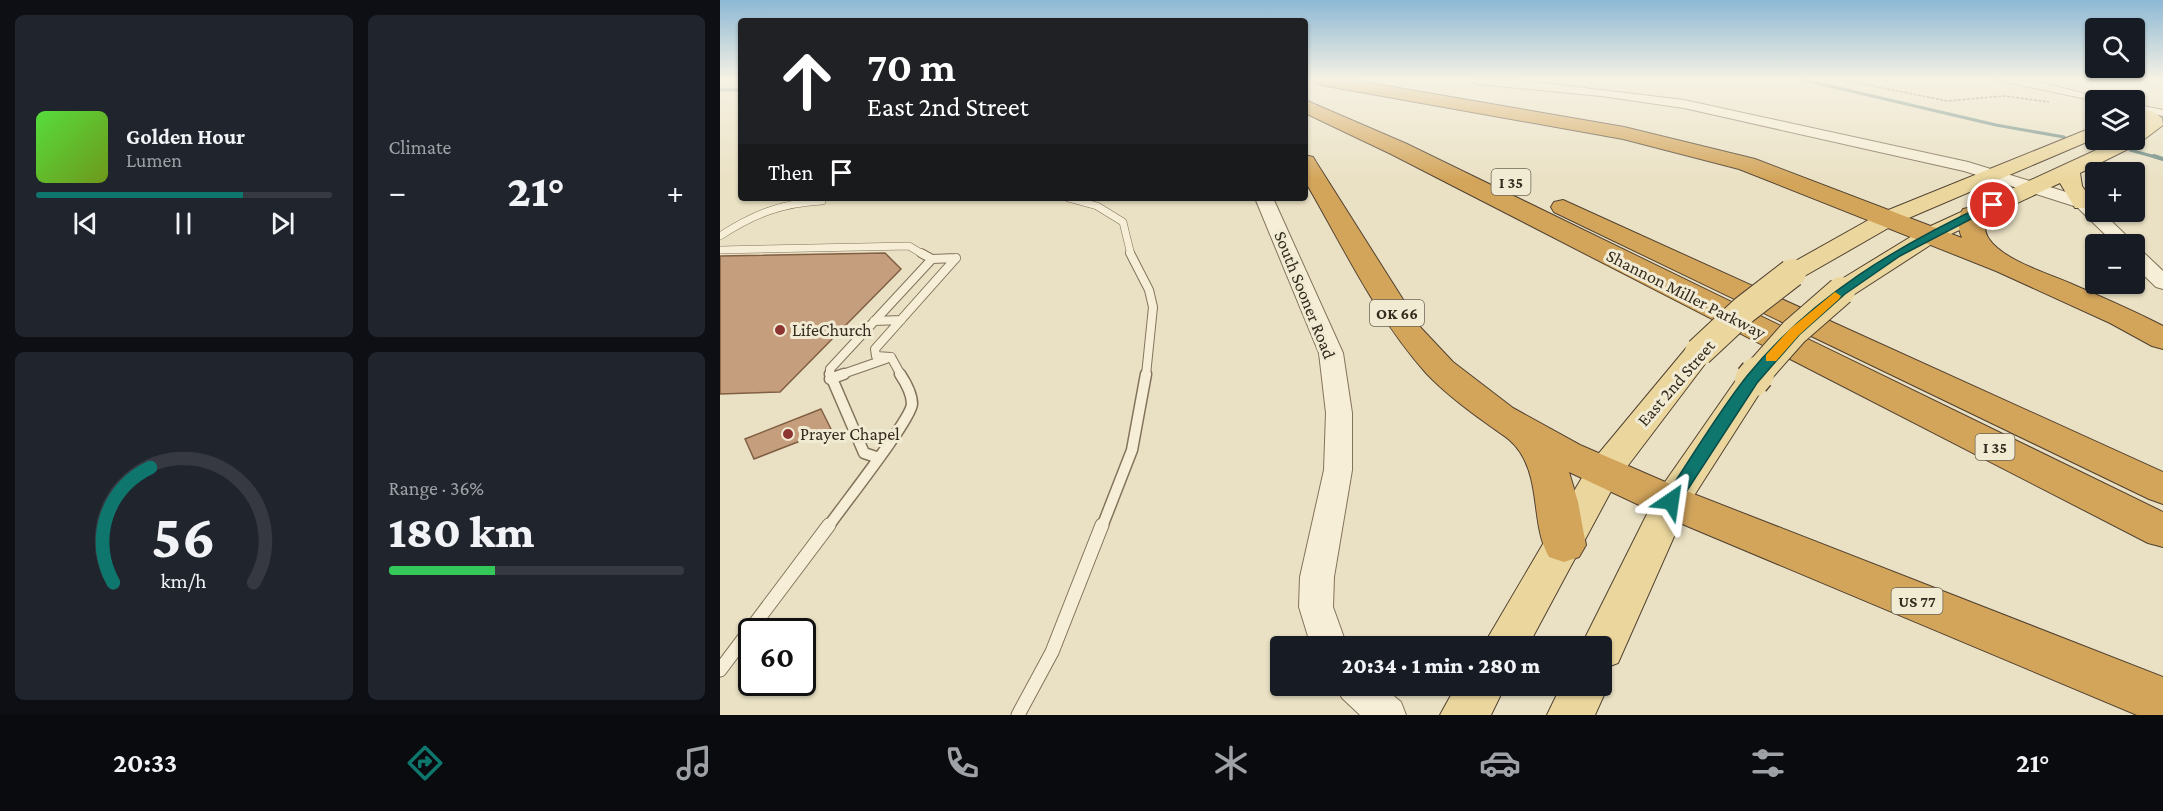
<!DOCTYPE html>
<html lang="en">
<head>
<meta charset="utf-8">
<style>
  :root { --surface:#171b24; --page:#20242c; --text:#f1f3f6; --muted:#9ea1a6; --line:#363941; --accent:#0f766e }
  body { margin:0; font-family:"Crimson Pro",serif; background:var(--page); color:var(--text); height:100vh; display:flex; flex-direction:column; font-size:22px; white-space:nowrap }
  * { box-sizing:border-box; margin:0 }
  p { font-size:20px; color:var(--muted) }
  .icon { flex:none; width:33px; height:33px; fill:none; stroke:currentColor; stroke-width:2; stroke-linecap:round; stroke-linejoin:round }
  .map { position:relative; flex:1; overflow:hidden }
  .details { display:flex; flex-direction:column; gap:15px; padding:15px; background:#0d0f14; width:720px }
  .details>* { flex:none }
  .hud { position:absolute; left:18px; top:18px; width:570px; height:183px; border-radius:6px; box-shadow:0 2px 4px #0004; background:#202124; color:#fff; overflow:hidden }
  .controls { position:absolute; left:1365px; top:18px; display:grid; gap:12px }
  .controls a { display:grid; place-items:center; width:60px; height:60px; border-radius:6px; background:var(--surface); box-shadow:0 2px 4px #0004; font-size:30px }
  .speed { position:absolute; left:18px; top:618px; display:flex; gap:12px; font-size:30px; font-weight:700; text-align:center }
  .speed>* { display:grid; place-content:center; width:78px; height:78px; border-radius:50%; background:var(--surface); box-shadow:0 2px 4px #0004; line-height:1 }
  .speed .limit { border:3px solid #111; border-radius:9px; background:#fff; color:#111 }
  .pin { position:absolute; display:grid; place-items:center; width:51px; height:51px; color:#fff; margin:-26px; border:3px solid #fff; border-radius:50%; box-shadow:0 2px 6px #0007 }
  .me { position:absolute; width:66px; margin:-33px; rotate:32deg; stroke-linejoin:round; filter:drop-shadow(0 0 4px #0008) }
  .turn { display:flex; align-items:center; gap:21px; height:126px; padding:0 30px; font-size:27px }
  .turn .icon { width:78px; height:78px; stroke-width:2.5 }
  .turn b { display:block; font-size:42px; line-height:51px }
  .then { display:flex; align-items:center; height:57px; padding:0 30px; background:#0003; gap:12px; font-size:22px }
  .big { font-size:45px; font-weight:800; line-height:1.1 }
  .details .card { flex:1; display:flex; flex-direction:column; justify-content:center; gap:9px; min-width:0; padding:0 21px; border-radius:9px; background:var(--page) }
  .details .dial { align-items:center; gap:0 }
  .dial svg { height:156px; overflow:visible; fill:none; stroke:var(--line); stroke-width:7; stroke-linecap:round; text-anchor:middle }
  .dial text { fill:var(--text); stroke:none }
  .song { display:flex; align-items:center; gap:18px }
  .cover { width:72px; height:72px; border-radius:9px; background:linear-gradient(135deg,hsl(110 70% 55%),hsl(80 70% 35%)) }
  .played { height:6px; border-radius:3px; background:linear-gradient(90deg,var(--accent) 70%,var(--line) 70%) }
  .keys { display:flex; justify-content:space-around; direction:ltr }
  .heat { display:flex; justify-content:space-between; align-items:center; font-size:33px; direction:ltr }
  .charge { height:9px; border-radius:4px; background:linear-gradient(90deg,#34c759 36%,var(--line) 0) }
  .details .tiles { flex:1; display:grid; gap:15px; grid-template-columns:repeat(2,1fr) }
  .trip { position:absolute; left:550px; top:636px; width:342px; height:60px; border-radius:6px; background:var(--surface); box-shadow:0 2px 4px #0004; font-weight:800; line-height:60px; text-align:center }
  .menu { display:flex; height:96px; justify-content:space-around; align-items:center; background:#090b0e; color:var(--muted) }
  .menu .icon { width:42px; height:42px }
  .menu .on { color:var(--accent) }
  .menu b { font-size:27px; color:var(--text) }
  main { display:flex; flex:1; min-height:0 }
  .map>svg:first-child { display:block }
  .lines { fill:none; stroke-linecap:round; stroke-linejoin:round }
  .stream-far1 { stroke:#6d8b85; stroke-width:3 }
  .stream { stroke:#6d8b85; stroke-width:4 }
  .building { fill:#c59f7d; stroke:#815f44; stroke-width:1.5 }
  .service-far3-casing { stroke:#83735c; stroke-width:8 }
  .service-far2-casing { stroke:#83735c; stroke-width:10 }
  .service-far1-casing { stroke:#83735c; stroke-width:13 }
  .service-casing { stroke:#83735c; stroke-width:15 }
  .minor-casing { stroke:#83735c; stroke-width:2 }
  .tertiary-casing { stroke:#83735c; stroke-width:2 }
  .primary-casing { stroke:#514130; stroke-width:2 }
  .motorway-casing { stroke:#514130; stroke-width:2 }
  .path { stroke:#83735c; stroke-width:1.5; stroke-dasharray:3 1.5; stroke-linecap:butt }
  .service-far3 { stroke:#f6eed6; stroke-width:7 }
  .service-far2 { stroke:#f6eed6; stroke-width:8 }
  .service-far1 { stroke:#f6eed6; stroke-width:10 }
  .service { stroke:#f6eed6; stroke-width:13 }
  .minor { fill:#f6eed6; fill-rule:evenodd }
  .tertiary { fill:#f6eed6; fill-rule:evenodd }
  .primary { fill:#ebd79e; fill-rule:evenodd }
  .motorway { fill:#d3a55b; fill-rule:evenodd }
  .primary-bridge-far1-casing { stroke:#514130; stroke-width:30; stroke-linecap:butt }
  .primary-bridge-casing { stroke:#514130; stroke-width:37; stroke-linecap:butt }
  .primary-bridge-far1 { stroke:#ebd79e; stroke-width:28 }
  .primary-bridge { stroke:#ebd79e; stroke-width:34 }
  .route { fill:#0f766e; stroke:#0a4d48; stroke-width:1.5 }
  .slow { fill:#f59e0b }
  .poi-dot { fill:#8d3531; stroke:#f2ebd3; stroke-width:2 }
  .labels { text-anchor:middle; stroke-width:6; stroke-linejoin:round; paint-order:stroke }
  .shield { fill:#f2ebd3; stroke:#6e6555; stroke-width:1.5 }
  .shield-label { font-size:16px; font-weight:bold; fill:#352b1f }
  .street-label { font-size:18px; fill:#352b1f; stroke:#f2ebd3 }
  .poi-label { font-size:18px; fill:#352b1f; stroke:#f2ebd3; text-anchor:start }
</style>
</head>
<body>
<main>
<section class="details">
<div class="tiles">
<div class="card">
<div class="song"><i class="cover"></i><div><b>Golden Hour</b><p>Lumen</p></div></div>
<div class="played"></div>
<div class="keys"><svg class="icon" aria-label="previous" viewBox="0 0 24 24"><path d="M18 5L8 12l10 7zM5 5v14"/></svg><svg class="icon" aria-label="pause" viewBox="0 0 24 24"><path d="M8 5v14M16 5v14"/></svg><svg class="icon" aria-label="next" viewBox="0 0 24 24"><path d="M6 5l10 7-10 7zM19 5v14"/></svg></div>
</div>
<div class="card"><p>Climate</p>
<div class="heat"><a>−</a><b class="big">21°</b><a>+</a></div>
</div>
<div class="card dial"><svg viewBox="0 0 100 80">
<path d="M14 69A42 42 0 1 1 86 69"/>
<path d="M14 69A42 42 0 0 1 33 10" stroke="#0f766e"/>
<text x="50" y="56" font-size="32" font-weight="700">56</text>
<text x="50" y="72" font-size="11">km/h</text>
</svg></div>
<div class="card"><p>Range · 36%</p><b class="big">180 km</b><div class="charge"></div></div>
</div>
</section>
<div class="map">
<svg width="1443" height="715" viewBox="0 0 1443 715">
  <rect width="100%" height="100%" fill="#eae1c4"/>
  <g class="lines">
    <path class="stream-far1" d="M1084 80 1276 125 1344 137
      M0 90H21
      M1366 140 1386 144
      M1410 150 1439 158"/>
    <path class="stream" d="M1434 156 1443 159"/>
  </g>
  <path class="building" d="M165 253 181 269 60 392 0 394V256Z
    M101 409 111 429 34 459 25 439Z"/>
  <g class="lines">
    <g class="service-far3-casing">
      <path id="service-far3" d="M348 198 377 206 403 222 411 255
        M0 236C34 214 62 203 102 201
        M0 250 189 246 204 255"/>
    </g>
    <g class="service-far2-casing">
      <path id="service-far2" d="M201 253 212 259 236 258
        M410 253 429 290 433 307 426 375
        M154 321 181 320
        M171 357 156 356 155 349 236 258
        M171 357 181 375
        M110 375V369L212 259
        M120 375 166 359"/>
    </g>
    <g class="service-far1-casing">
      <path id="service-far1" d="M110 374 144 453 159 458
        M110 379 124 374
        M108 527C121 508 191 420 192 404 192 393 186 383 180 374
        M382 527 412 450 426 374"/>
    </g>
    <g class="service-casing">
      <path id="service" d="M0 670 109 525
        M298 715 332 652 382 525"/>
    </g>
    <g class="minor-casing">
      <path id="minor" d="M1276 80 1319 82 1390 100 1376 101Z
        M1414 104 1443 110V116L1414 110Z"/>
    </g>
    <g class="tertiary-casing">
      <path id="tertiary" d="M750 80H797L964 100 1248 162 1369 199 1376 205V212H1382L1415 244H1395L1357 207 1244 171 964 108 881 96 756 84Z
        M535 198H553L623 353 632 413V470L614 577 613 607 627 646H591L579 607 580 577 604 470 606 413 599 353Z
        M1414 248 1421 250 1443 271V289L1436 287 1414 266Z
        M616 686H662L681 702 686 715H640L622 698Z"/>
    </g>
    <g class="primary-casing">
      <path id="primary" d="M1414 110 1432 111 1442 118 1443 125 1418 144 1360 173 1362 186 1374 203 1371 208H1355L1340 183 1218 240 1130 297 1121 299 1112 297 1108 291 1112 285 1202 230 1398 140H1414V128L1424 122 1414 120Z
        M1376 126V138L1177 223 1081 278 1072 281 1063 278 1059 273 1063 268 1161 213Z
        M979 343 990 346 994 352 897 480 808 646H763L870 464 968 346Z
        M1032 370 1043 373 1048 380 968 505 898 663 882 669V646H861L938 492 1021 373Z
        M882 672 888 686 875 715H827L841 686H882Z
        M736 686H785L771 715H720Z"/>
    </g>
    <g class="motorway-casing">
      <path id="motorway" d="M592 80H632L904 127 1035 159 1242 238C1238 228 1237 218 1243 209L1252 207 1261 209C1267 218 1262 230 1269 239 1284 261 1330 274 1354 285 1384 298 1414 311 1443 326V349L1432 346 1390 323 1276 271 1019 169 903 139 601 85Z
        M585 100 687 144 1443 512V547L1428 543 671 154 585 113Z
        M585 155 593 157 596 162 701 328 733 362 793 408 860 445 966 491 1443 677V715H1417L936 513 849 472 858 502 866 545 859 557 844 562 829 557C811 525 821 484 800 452 791 438 779 433 766 423 745 408 724 392 706 373 656 317 623 246 585 181Z
        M843 200 1443 472V504L1429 499 834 212 831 207 834 202Z"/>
    </g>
    <path class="path" d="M1123 80 1227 101 1284 96 1329 102"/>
    <use href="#service-far3" class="service-far3"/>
    <use href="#service-far2" class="service-far2"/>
    <use href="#service-far1" class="service-far1"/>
    <use href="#service" class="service"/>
    <use href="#minor" class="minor"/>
    <use href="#tertiary" class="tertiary"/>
    <use href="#primary" class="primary"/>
    <use href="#motorway" class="motorway"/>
    <g class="primary-bridge-far1-casing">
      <path id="primary-bridge-far1" d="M979 352 1024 310 1072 273
        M1036 375 1074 332 1121 291"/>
    </g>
    <g class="primary-bridge-casing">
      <path id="primary-bridge" d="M1032 380 1037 374"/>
    </g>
    <use href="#primary-bridge-far1" class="primary-bridge-far1"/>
    <use href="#primary-bridge" class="primary-bridge"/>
  </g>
  <linearGradient id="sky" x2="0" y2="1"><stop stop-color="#8db8d5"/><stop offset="0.44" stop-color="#f6f2e4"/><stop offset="1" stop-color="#f6f2e4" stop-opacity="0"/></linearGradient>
  <rect width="1443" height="180" fill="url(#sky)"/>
  <path class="route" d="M1269 203 1278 205 1180 256 1125 294 1079 335 1037 383 957 506H945L943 501 945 497C972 457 997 414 1027 376 1092 296 1177 246 1269 203Z"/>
  <path class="slow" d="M1115 292 1121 296 1119 299 1079 335 1056 361H1046V355L1070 329Z"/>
  <g class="poi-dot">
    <circle cx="60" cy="330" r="6"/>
    <circle cx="68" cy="434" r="6"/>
  </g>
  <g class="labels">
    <g class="shield">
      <rect x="771.5" y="169" width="39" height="26" rx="4.5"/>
      <rect x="650" y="300" width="54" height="26" rx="4.5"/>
      <rect x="1255.5" y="434" width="39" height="26" rx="4.5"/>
      <rect x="1171.5" y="588" width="51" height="26" rx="4.5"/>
    </g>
    <g class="shield-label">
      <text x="791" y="188">I 35</text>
      <text x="677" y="319">OK 66</text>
      <text x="1275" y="453">I 35</text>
      <text x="1197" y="607">US 77</text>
    </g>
    <g class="street-label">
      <text transform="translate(966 294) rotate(27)" y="6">Shannon Miller Parkway</text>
      <text transform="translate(585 295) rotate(68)" y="6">South Sooner Road</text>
      <text transform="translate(956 383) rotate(-49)" y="6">East 2nd Street</text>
    </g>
    <g class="poi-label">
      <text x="72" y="336">LifeChurch</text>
      <text x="80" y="440">Prayer Chapel</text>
    </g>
  </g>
</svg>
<div class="controls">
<a><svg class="icon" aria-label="search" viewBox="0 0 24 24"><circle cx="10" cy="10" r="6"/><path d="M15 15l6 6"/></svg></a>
<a><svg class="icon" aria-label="layers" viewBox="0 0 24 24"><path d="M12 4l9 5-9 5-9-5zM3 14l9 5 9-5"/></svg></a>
<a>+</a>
<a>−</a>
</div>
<div class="speed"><div class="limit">60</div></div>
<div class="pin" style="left:1273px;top:205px;background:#d93025"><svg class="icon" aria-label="arrive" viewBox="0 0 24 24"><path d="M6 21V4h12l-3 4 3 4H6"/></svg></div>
<svg class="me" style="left:951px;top:501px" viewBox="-20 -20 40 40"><path d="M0-17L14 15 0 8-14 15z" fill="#0f766e" stroke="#fff" stroke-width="4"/></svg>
<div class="trip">20:34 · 1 min · 280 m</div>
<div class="hud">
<div class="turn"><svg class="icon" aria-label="ahead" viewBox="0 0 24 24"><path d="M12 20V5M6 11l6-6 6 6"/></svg><div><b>70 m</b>East 2nd Street</div></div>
<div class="then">Then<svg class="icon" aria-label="arrive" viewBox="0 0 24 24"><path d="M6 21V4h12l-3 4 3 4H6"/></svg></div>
</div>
</div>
</main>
<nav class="menu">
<b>20:33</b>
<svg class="icon on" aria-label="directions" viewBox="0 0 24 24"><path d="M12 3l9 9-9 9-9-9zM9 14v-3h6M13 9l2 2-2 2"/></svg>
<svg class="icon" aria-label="music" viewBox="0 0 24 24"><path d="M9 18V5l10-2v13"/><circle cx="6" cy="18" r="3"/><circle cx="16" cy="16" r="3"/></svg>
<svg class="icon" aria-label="phone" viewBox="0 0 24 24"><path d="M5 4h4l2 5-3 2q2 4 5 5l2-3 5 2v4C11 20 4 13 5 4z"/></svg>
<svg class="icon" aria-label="climate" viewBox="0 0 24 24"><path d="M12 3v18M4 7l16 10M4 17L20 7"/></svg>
<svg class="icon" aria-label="car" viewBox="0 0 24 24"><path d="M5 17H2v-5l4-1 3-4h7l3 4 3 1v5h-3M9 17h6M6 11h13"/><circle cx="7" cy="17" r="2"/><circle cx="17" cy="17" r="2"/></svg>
<svg class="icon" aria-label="filters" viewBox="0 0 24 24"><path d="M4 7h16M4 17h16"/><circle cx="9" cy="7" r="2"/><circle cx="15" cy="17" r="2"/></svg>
<b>21°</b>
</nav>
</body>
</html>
